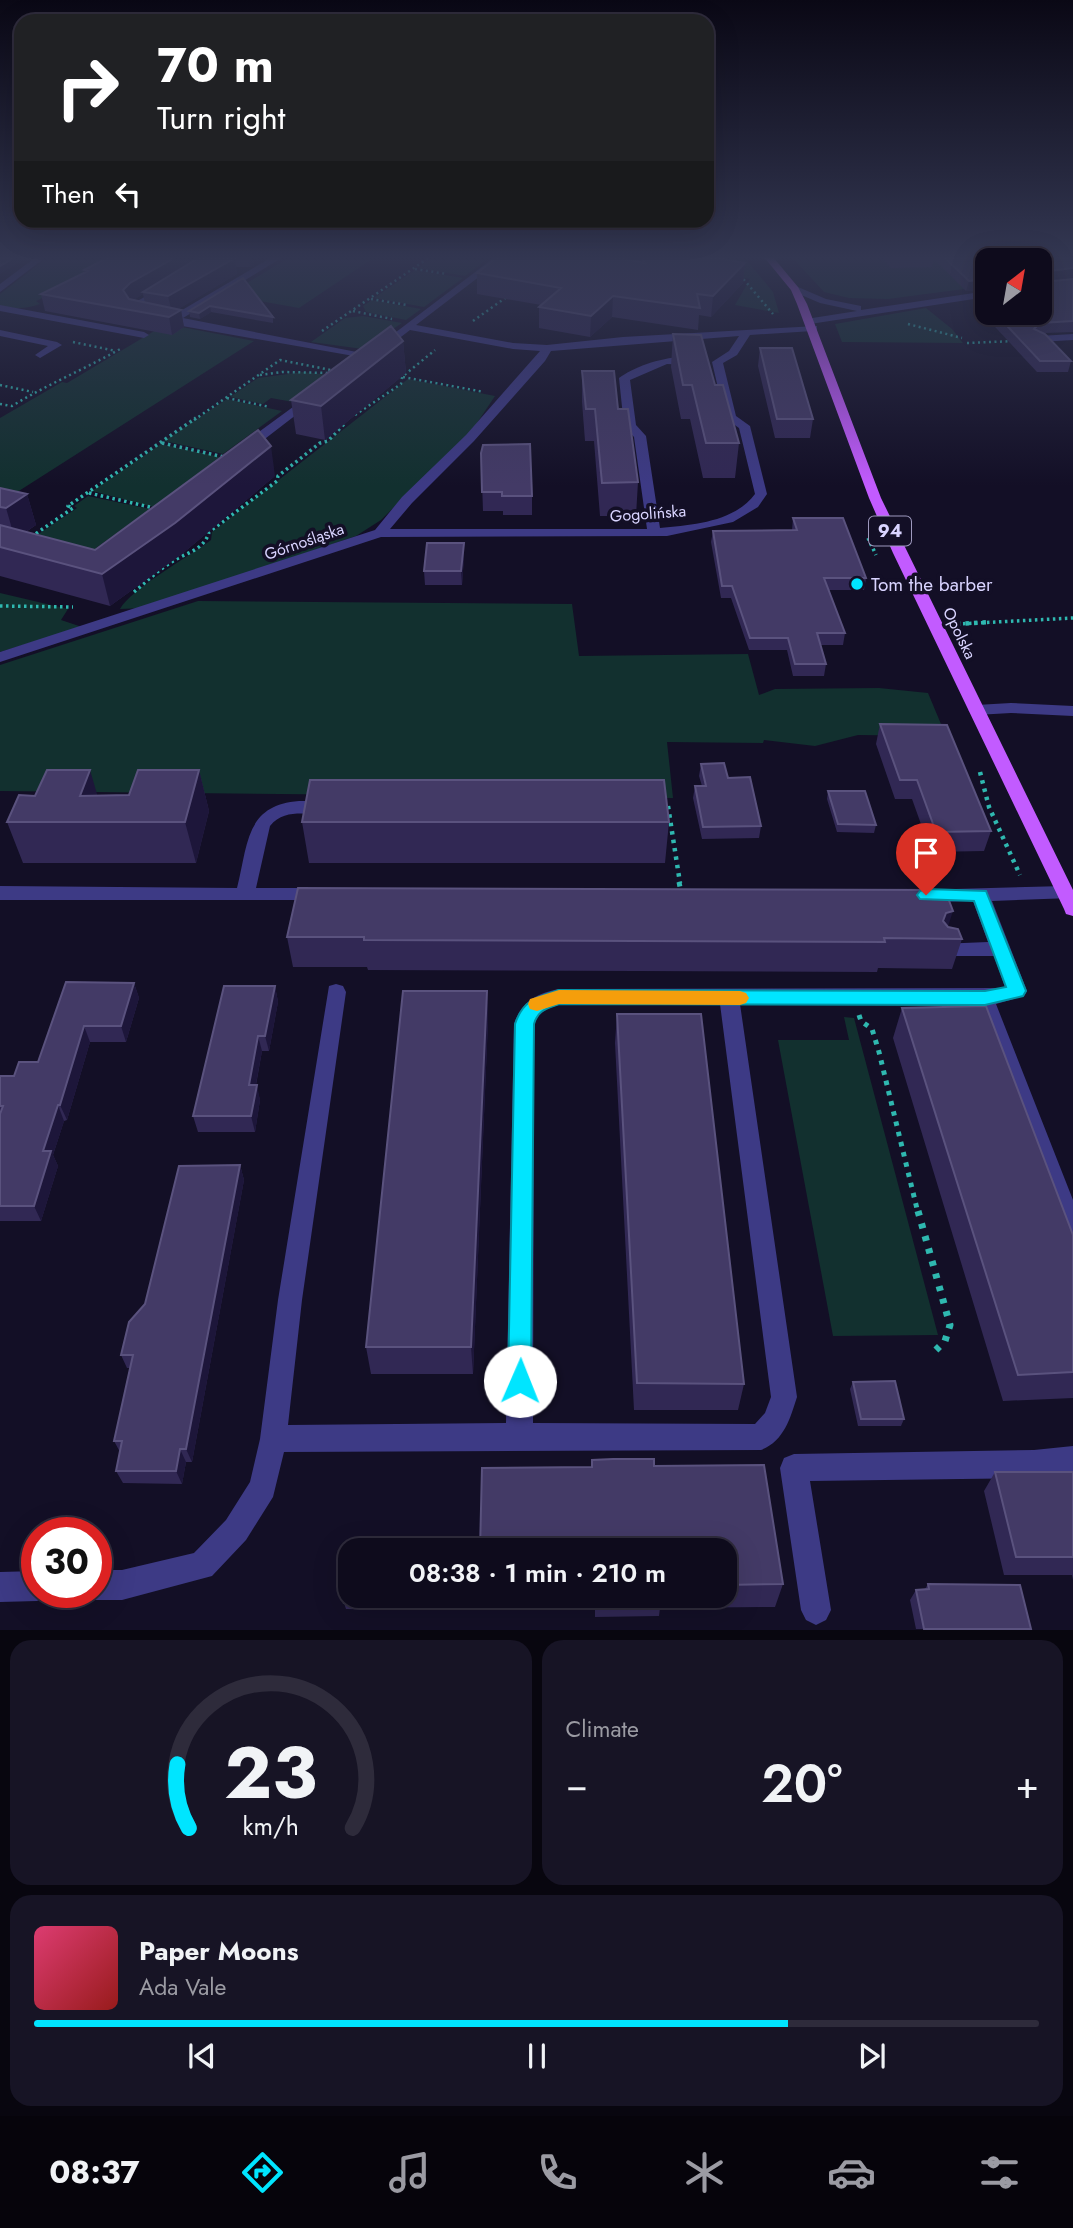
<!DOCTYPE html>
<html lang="en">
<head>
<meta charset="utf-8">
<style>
  :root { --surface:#0e0b1c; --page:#171425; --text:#f1f3f6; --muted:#9b9ba3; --line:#2e2b3b; --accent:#00e5ff }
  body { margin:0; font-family:Jost,sans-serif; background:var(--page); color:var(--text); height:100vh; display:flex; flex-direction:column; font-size:26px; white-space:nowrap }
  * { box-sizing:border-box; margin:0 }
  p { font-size:23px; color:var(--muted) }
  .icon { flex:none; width:38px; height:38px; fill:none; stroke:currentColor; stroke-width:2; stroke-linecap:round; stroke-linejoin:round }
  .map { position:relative; height:1630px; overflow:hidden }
  .panel { display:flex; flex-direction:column; gap:10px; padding:10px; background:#08060f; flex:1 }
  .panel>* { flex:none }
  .hud { position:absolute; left:14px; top:14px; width:700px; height:214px; border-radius:21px; box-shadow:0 7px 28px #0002,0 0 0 2px var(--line); background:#202124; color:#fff; overflow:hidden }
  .needle { width:46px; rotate:31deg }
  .tools { position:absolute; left:975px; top:248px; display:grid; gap:14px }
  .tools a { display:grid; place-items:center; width:77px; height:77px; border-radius:14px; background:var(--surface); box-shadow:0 7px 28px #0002,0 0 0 2px var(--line); font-size:35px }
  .speed { position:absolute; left:21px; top:1517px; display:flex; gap:14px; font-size:35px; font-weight:700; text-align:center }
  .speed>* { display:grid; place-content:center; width:91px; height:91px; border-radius:50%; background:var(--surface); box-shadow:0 7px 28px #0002,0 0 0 2px var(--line); line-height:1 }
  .speed .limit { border:10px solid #d22; background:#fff; color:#111 }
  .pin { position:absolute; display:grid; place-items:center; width:60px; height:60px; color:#fff; margin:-72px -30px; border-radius:50% 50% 50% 0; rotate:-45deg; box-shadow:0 0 7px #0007 }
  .pin .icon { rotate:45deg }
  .me { position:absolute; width:77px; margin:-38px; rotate:1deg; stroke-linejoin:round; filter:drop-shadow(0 0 5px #0008) }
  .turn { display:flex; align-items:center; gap:24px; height:147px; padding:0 28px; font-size:32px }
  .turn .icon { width:91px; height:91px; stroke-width:2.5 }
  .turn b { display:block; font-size:49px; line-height:60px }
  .then { display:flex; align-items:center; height:66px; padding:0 28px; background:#0003; gap:14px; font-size:26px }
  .big { font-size:52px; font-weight:600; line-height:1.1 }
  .panel .card { flex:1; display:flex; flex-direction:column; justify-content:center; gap:10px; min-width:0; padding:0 24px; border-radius:21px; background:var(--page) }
  .panel .dial { align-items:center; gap:0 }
  .dial svg { height:182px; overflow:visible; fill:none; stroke:var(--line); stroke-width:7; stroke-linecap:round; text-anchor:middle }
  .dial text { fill:var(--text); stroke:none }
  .song { display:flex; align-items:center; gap:21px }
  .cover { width:84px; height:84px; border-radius:10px; background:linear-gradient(135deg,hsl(340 70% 55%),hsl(0 70% 35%)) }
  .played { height:7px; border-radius:4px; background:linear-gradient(90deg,var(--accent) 75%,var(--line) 75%) }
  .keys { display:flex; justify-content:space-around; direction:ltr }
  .heat { display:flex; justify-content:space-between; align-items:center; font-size:38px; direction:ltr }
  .panel .tiles { flex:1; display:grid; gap:10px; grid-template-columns:1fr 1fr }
  .card:last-child { grid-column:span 2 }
  .trip { position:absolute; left:338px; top:1538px; width:399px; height:70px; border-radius:21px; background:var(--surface); box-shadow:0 7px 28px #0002,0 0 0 2px var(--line); font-weight:600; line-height:70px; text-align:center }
  .menu { display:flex; height:112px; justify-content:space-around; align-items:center; background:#06040b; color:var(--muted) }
  .menu .icon { width:49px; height:49px }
  .menu .active { color:var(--accent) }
  .menu b { font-size:32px; color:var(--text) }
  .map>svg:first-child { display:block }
  .green { fill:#12302f }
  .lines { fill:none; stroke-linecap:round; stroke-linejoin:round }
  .path-far4 { stroke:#2fb8b0; stroke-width:2.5; stroke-dasharray:2 3.5; stroke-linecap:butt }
  .path-far3 { stroke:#2fb8b0; stroke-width:3.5; stroke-dasharray:2.5 3.5; stroke-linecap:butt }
  .path-far2 { stroke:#2fb8b0; stroke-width:4.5; stroke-dasharray:3.5 5; stroke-linecap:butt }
  .path-far1 { stroke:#2fb8b0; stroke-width:5; stroke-dasharray:4.5 6; stroke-linecap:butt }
  .path { stroke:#2fb8b0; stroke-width:7; stroke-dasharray:5 8; stroke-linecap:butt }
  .minor { fill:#3d3a85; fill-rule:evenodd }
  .major { fill:#c25bff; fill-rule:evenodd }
  .wall { fill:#312854; fill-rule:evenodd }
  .shaded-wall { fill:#1d163a }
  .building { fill:#433a66; stroke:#5a527e; stroke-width:2 }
  .route { fill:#00e5ff; stroke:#0095a6; stroke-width:2 }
  .slow { fill:#f59e0b }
  .poi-dot { fill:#00e5ff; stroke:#130f26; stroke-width:2.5 }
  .labels { text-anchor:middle; stroke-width:7; stroke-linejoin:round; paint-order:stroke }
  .far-street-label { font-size:16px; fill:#d9d4ff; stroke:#130f26 }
  .shield { fill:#130f26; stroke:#9e99be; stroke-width:2 }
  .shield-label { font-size:18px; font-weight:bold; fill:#d9d4ff }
  .poi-label { font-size:19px; fill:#d9d4ff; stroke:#130f26; text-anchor:start }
</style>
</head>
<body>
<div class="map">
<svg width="1073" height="1630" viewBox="0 0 1073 1630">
  <rect width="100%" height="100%" fill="#130f26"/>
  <path class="green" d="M48 257H130L36 301 40 304C27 309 15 309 0 306V294Z
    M290 257H375L299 308 227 295Z
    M433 257H490L465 276 418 268Z
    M722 257H744L773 292 779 313 735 305 750 279 711 272Z
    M792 257H1073L987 261V286L888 299 849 298 824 292Z
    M415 270 463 278 424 307 374 298Z
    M372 300 421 309 406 320 366 312 363 306Z
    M926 308 952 329 963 343 842 342 835 324Z
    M363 316 402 323 363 349 311 342 345 318Z
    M166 324 254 341 0 503V418L62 382 67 383Z
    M303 372 329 375 293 402 271 398 263 404 230 397 258 378Z
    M408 379 495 396 473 429 381 520 356 536 145 608 120 609C131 589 190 556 211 540L212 532Z
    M227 399 282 411 223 454 164 441Z
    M161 444 220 457 153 507 92 491Z
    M88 496 150 509 96 548V551L34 537 77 508 74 506Z
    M0 593 68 609 61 620 82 627 0 652Z
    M198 601 572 604 579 656 748 654 759 695 775 689 879 688 928 693 946 736 858 735 815 746 764 740 763 743 667 742 673 798 0 791V665Z
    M844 1017 854 1018 938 1335 833 1336 778 1040H849Z"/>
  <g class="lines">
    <path class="path-far4" d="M415 269 447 274
      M740 275 773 314
      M371 299 407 305
      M353 311 392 319
      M473 321 508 296
      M908 324 962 338
      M322 331 430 257
      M73 342 116 351
      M967 343 1015 341
      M260 375 282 372 331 373
      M403 377 484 392
      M0 385 33 392
      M227 398 270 407
      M0 404 12 406C48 384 85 369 122 348
      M355 415 401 384 402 377 435 350
      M194 420 280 360 336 371"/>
    <path class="path-far3" d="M162 443 224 457
      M89 493 154 508
      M31 537 73 508 68 506 196 418
      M868 538 876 555
      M134 592C146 582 157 571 170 563 184 553 204 551 209 532L277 481 278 476 320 443 328 441 345 423
      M0 606 73 607
      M957 624 1073 618"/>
    <path class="path-far2" d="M957 624 991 622
      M980 772 989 807 1020 875
      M668 806 680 883"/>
    <path class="path-far1" d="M679 882 681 892
      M859 1015 861 1021 872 1029 879 1052 918 1213"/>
    <path class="path" d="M918 1211 950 1325 945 1341 931 1355"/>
    <path class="minor" d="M36 257H46L0 292V284Z
      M272 257H283L183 318 367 354 372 357 371 359 171 324 131 312 132 304 164 286 169 289 167 291 140 307 141 310 172 316Z
      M495 257H505L416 325 513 343 547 345 623 337 817 326V330L813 331 750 335 737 355 723 363 736 416 750 426 767 494 758 507 733 522 667 536 381 537 0 662V652L375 530 402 497 466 435 540 351 513 349 410 330 384 350 375 348ZM739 336 729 351 712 362 725 418 739 428 755 494C734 522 693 525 660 528L646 436 636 425 630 380 667 364 696 365 701 362C682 349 636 365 619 378L624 426 634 437 647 529H390L412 503 474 441 545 361 551 351Z
      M792 287H798L826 299 861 306V310L987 291V297L810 324 805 321 806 319 857 311 820 303 792 291Z
      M0 305 144 332 149 335 144 338 0 311Z
      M0 330 57 342 62 345 40 358 35 355 48 346 0 336Z
      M1073 334V340L1039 342 1034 339 1039 336Z
      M308 396 318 398 249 451H241V445Z
      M1011 703 1073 706V716L1011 713 976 715 968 710 976 705Z
      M299 801H326L335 807C321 823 289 802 270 826L256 888H318L325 890 327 895 325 900H0V886L237 888C248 845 245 805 299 801Z
      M1065 886 1072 888V898L992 901 1027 991 1024 996 996 1004 1073 1200V1241L1065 1238 1061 1230 976 1004H740L797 1397C790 1419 784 1441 761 1450L284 1452 273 1497 246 1540 212 1576 122 1600H96L86 1595 85 1592H96V1570H122L194 1553 226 1520 250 1482 260 1439 278 1300 329 986 336 984 343 986 346 992 302 1300 288 1425 506 1423 514 1024C522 1001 536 994 559 989L1001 988 1005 987 994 956H946L939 954 936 949 939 944 988 942 973 901 924 902 917 900 915 895 917 890ZM720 1004 771 1397 765 1413 755 1424 533 1423 534 1024C539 1012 547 1008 559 1005Z
      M1073 1446V1474L1034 1478 810 1481 831 1610 826 1620 816 1625 806 1620 801 1610 780 1468 784 1458 794 1454 1034 1450Z
      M37 1571V1592H49L47 1596 37 1601 0 1602V1572Z"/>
    <path class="major" d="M764 257H773L798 287 807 304 881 498 1073 890V916L1066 914 1064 909 893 553 869 498 797 304 791 290Z"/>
  </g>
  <path class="wall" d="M109 257H259L253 259 254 265 250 267H236L237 274 178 309 181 310 184 327 172 335 45 311 41 294 84 273V270ZM143 294 145 303 133 300Z
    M626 257H713L745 263 743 283 711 317 699 315 698 330 612 317 590 337 539 328V307L541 305 477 294V273L628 260Z
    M881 257H1073V278V277L1042 282 1073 279V332L1044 333 1071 361 1068 372H1037L982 313 985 304 979 301 982 290 987 289V313H1040L987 261V289L966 291 934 259 932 267 891 268Z
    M243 278 273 317V323L211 312 200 319 190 317 189 311Z
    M673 334 715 385 739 443 735 478H703L690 419H681L671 367Z
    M403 341 406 373 325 440 296 434 291 400Z
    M760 348 813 419 810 438H775L758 366Z
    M582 371 618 409 638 482 636 516H600L594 441H585L582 402Z
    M481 453 532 496V515H503V511H483Z
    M275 476 182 554 110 606 0 576V488L27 494 36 525 26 532 95 550Z
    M793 518 866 578 864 590H829L845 633 843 645H821L826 664 824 676H793L787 650H749L731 598H721L711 542 713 531 792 530Z
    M464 543V557L462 585H425L424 571Z
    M880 724 991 831 984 851 931 852 912 799H895L876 744Z
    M701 764 761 826 759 838 702 839 693 798 695 786H702L699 776Z
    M199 770 209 811 196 863H23L7 822 97 795H129Z
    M828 791 876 825 874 833 837 832 827 799Z
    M302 822H669L665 863H309Z
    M948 927 962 939 952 969 878 968 877 972 368 970 367 967H293L287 937Z
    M134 983 139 998 126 1042H90L67 1120 64 1121 53 1155 58 1166 41 1221H0V1076H14L38 1062Z
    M275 986 278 1002 269 1051H262L256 1085 260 1100 255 1132H198L193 1116Z
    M487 991 488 1021 473 1374H371L366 1347Z
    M902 1008 1073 1235V1398L1003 1401 893 1038Z
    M617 1014 744 1384 738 1410H634L615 1043Z
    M240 1165 244 1180 192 1462H186L182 1484 123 1483 116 1471 120 1452 114 1441 130 1368H127L121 1355 145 1304Z
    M853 1382 904 1419 901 1426H858L850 1389Z
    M654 1466 783 1584 775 1607 660 1608 659 1616 595 1617V1608L481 1609 480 1596H724V1550Z
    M995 1472H1073V1580L1072 1575H1004L984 1491Z
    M928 1584 1031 1629H916L910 1600 916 1590 925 1589Z
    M350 1596H392L391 1610 346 1609 344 1603Z"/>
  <path class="shaded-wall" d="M15 257H28L0 274V266Z
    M176 257H208L143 292V294L134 300 127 307 123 290 130 283Z
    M249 257H259L253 259 254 265 250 267Z
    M235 258 237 274 172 313 168 296Z
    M745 263 743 283 711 317 713 296Z
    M1073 268V277L1040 282 1041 272Z
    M987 279V289L966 291 969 281Z
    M613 296 612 317 590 337 591 316Z
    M210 306 211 312 200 319 199 313Z
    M181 310 184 327 172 335 169 317Z
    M403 341 406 373 325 440 321 406Z
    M271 446 275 476 182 554 110 606 102 574Z
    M27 494 36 525 15 539 6 508Z
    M464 543V557L462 585 461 571Z
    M90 770 102 811 80 796Z
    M199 770 209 811 196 863 185 822Z
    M953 911 944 939 943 921 946 913Z
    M134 983 139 998 126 1042 121 1026Z
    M275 986 278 1002 269 1051 265 1036Z
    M487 991 488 1021 473 1374 471 1347Z
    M84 1026 90 1042 67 1120 60 1105Z
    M258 1036 262 1051 253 1100 249 1085Z
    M257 1085 260 1100 255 1132 251 1116Z
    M58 1105 64 1121 53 1155 58 1166 41 1221 34 1206 43 1151Z
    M240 1165 244 1180 192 1462 186 1449Z
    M180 1449 186 1462 182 1484 176 1471Z"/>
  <path class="building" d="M0 257H15L0 266Z
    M109 257H176L130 283 123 290 129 299 181 310 169 317 41 294 88 271 84 270Z
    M200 257 235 258 168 296 143 292Z
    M498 257H613L645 263 641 257H710L745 263 713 296 697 294 700 308 613 296 591 316 539 307 561 288 477 273Z
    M944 257H1073V268L1041 272 1040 280 1043 282 1073 279V321L1040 323 1034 329 1045 334 1071 361H1040L995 313H1040V261H987V279L969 281Z
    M243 278 273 317 210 306 199 313 189 311Z
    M391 326 403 341 321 406 291 400Z
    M673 334 701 335 715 385H723L739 443H706L692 385H683Z
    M760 348H792L813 419H777Z
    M582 371H614L618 409H628L638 482 602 483 595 409H586Z
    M258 430 271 446 175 523 102 574 0 547V525L95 550Z
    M530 444 532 496H502V492H482L481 453 483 445Z
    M0 488 27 494 6 508 0 507Z
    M793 518H843L866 578H824L845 633H817L826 664H795L788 638H750L732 586H722L713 531 797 530Z
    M427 543H464L461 571H424Z
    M880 724 947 725 991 831 936 832 917 780H900Z
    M724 763 728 778 750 777 761 826 703 827 695 786H706L701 764Z
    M47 770H90L80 796 129 795 138 770H199L185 822H7L19 795 35 796Z
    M310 780H664L669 822H302Z
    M828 791H865L876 825 838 824Z
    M298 888 945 890 953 911 946 913 943 921 948 927 958 929 962 939 884 938 885 942 364 940V937H287Z
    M66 982 134 983 121 1026H84L60 1105H58L43 1151H51L34 1206H0V1114L3 1106H0V1076H14L19 1062H38Z
    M224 986H275L265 1036H258L249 1085H257L251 1116H193Z
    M403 991H487L471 1347H366Z
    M986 1006 1073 1235V1372L1018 1375 902 1008Z
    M617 1014H701L744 1384 637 1383Z
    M240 1165 186 1449H180L176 1471H116L122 1441H114L133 1355H121L129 1322 145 1304 179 1166Z
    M895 1381 904 1419H861L853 1382Z
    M613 1459H654V1466L764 1465 783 1584 724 1585V1550H480L482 1468 592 1467V1460Z
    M995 1472H1073V1557H1016Z
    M348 1563H350V1596H391L390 1604 344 1603Z
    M928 1584 1020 1585 1031 1629H924L916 1590 929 1589Z"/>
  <linearGradient id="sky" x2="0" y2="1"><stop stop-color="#0a0815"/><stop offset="0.53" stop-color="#333752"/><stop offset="1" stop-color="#333752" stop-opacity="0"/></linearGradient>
  <rect width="1073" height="486" fill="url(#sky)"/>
  <path class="route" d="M926 889 986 891 1026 991 1023 996 985 1005 559 1004C546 1009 538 1010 534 1024L531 1381 528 1389 520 1393 511 1389 508 1381 515 1024C523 1000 536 997 559 990L985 991 1006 987 974 901 920 899 917 895 920 891Z"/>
  <path class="slow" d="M559 990 740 991 746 993 749 998 746 1003 740 1005 559 1004 537 1011 530 1009 528 1004 530 999Z"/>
  <circle class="poi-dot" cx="857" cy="584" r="7"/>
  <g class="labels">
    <g class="far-street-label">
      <text transform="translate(648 513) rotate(-4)" y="6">Gogolińska</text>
      <text transform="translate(304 541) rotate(-19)" y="6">Górnośląska</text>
      <text transform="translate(960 633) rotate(64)" y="6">Opolska</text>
    </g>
    <rect class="shield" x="869" y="516.5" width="42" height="29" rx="5"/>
    <g class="shield-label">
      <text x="890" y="537">94</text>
    </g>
    <g class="poi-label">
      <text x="871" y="591">Tom the barber</text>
    </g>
  </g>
</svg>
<div class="tools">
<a><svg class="needle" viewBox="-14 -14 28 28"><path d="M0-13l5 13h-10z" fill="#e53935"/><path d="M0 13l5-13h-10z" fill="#9b9ba3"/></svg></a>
</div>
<div class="speed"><div class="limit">30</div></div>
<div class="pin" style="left:926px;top:895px;background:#d93025"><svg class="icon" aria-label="arrive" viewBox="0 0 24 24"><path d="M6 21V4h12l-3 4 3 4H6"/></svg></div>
<svg class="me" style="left:520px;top:1381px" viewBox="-20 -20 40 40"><circle r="19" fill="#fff"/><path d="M0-13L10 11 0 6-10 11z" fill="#00e5ff"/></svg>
<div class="trip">08:38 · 1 min · 210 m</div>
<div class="hud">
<div class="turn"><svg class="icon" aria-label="right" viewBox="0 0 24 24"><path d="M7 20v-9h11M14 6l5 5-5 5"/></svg><div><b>70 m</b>Turn right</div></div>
<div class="then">Then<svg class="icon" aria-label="left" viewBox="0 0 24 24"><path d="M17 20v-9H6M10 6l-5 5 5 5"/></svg></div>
</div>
</div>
<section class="panel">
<div class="tiles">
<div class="card dial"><svg viewBox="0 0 100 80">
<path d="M14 69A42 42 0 1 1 86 69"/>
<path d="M14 69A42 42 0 0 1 9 41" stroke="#00e5ff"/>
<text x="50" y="56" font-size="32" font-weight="700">23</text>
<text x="50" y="72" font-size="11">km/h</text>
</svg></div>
<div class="card"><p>Climate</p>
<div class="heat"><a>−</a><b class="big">20°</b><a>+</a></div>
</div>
<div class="card">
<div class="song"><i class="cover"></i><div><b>Paper Moons</b><p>Ada Vale</p></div></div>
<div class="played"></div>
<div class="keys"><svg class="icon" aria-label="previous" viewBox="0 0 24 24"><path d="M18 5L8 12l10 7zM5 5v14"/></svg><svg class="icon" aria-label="pause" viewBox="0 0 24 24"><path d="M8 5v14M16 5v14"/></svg><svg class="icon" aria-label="next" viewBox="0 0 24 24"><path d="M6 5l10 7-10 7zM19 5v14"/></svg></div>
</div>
</div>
</section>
<nav class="menu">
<b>08:37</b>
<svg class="icon active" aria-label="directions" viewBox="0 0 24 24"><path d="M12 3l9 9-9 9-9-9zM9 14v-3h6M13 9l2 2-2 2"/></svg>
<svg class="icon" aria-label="music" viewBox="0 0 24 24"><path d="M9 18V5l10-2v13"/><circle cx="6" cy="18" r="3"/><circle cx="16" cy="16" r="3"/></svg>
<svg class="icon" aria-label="phone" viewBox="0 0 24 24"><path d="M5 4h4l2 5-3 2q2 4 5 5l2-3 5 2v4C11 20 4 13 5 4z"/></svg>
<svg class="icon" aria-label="climate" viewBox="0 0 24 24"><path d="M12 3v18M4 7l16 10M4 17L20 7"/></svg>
<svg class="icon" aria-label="car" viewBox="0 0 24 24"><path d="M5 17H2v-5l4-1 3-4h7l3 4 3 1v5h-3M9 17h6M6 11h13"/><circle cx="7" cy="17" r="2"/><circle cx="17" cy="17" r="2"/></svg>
<svg class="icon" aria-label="filters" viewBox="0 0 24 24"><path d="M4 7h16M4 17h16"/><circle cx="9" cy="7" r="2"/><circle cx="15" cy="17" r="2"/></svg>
</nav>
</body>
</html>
